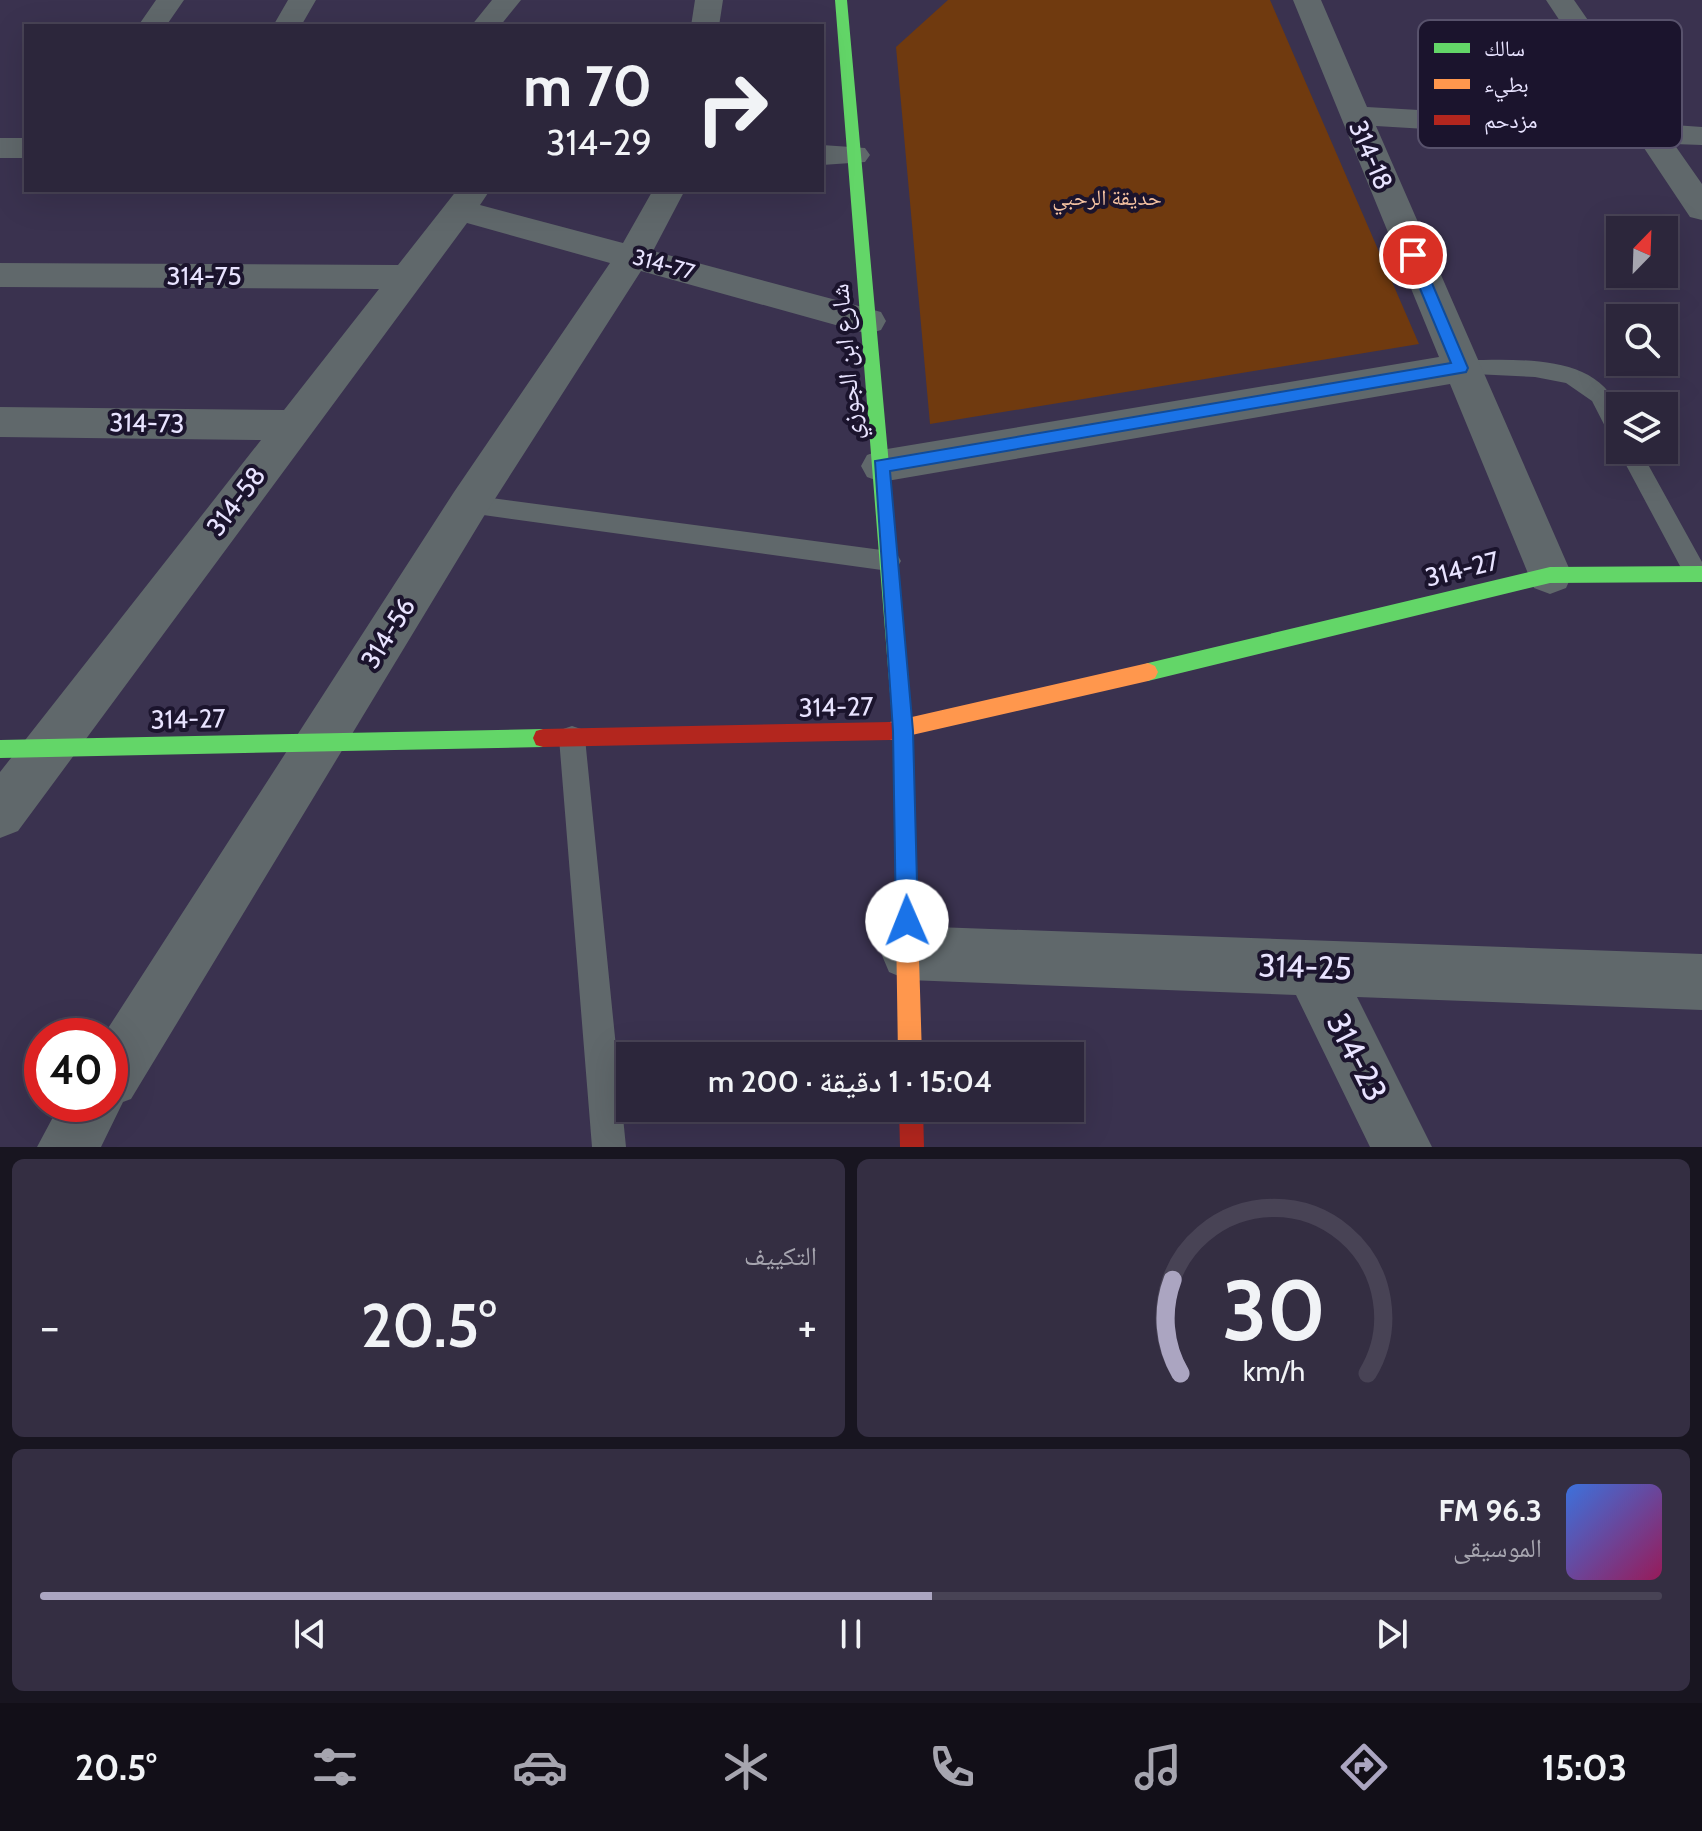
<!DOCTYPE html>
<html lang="ar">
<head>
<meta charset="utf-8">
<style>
  :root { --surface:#2c263b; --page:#342e42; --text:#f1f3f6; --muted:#a6a5af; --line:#484355; --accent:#aba5c1 }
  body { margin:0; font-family:Cabin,"Noto Naskh Arabic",sans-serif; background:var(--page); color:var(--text); direction:rtl; height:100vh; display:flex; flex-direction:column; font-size:30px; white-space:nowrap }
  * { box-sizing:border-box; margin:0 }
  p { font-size:26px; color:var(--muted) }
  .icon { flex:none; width:44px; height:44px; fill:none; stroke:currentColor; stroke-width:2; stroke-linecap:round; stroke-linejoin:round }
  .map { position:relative; height:1147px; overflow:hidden; direction:ltr }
  .side { display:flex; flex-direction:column; gap:12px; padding:12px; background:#181520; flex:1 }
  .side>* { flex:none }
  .top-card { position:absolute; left:24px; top:24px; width:800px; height:168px; border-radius:0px; box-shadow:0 8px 32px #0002,0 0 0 2px var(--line); direction:rtl; background:#2c263b; color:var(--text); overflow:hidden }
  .needle { width:52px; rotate:23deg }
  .controls { position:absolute; left:1606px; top:216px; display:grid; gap:16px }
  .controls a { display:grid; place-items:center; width:72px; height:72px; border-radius:0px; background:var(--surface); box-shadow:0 8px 32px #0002,0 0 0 2px var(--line); font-size:40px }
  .speed { position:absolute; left:24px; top:1018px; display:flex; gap:16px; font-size:40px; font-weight:700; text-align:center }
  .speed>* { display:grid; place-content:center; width:104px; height:104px; border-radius:50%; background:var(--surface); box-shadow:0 8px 32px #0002,0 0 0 2px var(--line); line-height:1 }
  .speed .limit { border:12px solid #d22; background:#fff; color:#111 }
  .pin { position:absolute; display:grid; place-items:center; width:68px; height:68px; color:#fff; margin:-34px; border:4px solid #fff; border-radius:50%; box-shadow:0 2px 8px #0007 }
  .me { position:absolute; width:88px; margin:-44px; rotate:359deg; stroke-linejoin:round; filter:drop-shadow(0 0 6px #0008) }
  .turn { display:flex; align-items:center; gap:28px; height:168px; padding:0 40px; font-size:36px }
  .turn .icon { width:104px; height:104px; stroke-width:2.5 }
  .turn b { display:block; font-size:56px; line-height:68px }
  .big { font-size:60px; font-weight:600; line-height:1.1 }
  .side .widget { flex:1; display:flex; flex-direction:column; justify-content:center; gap:12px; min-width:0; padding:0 28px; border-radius:12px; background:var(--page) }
  .side .dial { align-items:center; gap:0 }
  .dial svg { height:208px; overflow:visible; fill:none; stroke:var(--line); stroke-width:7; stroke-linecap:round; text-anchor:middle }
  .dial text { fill:var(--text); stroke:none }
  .song { display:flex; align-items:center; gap:24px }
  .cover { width:96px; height:96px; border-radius:12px; background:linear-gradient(135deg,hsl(220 70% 55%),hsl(330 70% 35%)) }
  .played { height:8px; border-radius:4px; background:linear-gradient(90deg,var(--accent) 55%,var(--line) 55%) }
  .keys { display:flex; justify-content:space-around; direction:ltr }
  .heat { display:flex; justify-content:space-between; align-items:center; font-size:44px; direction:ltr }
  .side .tiles { flex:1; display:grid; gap:12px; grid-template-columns:1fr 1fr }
  .widget:last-child { grid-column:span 2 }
  .trip { position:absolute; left:616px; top:1042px; width:468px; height:80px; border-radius:0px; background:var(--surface); box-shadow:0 8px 32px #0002,0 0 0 2px var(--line); font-weight:600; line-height:80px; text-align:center; direction:rtl }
  .tabs { display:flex; height:128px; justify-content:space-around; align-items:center; background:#120f18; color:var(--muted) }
  .tabs .icon { width:56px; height:56px }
  .tabs .current { color:var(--accent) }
  .tabs b { font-size:36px; color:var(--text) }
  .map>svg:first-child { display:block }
  .green { fill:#703a0f }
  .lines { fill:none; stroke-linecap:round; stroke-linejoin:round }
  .lane { fill:#60686b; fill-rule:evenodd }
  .street { fill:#60686b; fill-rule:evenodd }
  .fast { fill:#63d668; fill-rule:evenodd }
  .slow { fill:#ff974d; fill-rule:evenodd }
  .jam { fill:#b3261e; fill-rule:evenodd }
  .route { fill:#1a73e8; stroke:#114b97; stroke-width:2 }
  .labels { text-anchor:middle; stroke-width:8; stroke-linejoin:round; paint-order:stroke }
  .far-park-label { font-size:22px; fill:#f7c4a3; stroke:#1b142d }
  .far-street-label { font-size:22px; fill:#e8e3ff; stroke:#1b142d }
  .street-label { font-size:26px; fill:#e8e3ff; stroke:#1b142d }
  .near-street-label { font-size:32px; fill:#e8e3ff; stroke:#1b142d }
  .key { fill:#1b142d; stroke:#58526c; stroke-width:2 }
  .key-label { font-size:22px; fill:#e8e3ff }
</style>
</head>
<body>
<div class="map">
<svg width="1702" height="1147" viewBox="0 0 1702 1147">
  <rect width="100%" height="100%" fill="#3a324f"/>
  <path class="green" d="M948 0H1270L1419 344 930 424 896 47Z"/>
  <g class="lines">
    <path class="lane" d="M1460 360C1510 361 1599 350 1619 412 1622 420 1620 433 1620 442L1612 440 1592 401 1566 383 1535 377 1453 373 1450 368 1453 363Z
      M1620 446V450H1640L1702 562V582L1688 581 1618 450Z
      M469 495 889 551 897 554 901 561 897 568 889 571 469 513 461 511 458 504 461 497Z
      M572 726 581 729 585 738 626 1147H592L559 738 563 729Z"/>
    <path class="street" d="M156 0H184L166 26H138Z
      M288 0H316L301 26H273Z
      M492 0H521L500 26H471Z
      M695 0H723L719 26H691Z
      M1293 0H1321L1367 107 1627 122 1546 0H1574L1660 124 1702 127V145L1674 144 1702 184V220L1690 217 1640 142 1376 126 1572 575 1566 588 1550 594 1534 588 1450 384 881 482 867 477 861 466 867 455 881 450 1439 357Z
      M0 138H26V158H0Z
      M822 145 865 148 870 155 865 162 822 165Z
      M457 190H490L480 205 623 243 653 190H685L653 251 881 312 886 321 881 330 868 334 641 271 484 516 131 1099 123 1102 101 1147H37L60 1104H110V1036H103L454 492 610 263 467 223 18 831 0 838V772L261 440 0 437V407L284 410 379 289 0 287V263L398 265Z
      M908 926 1702 954V1010L1357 997 1432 1147H1370L1296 995 908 980 889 972 881 953 889 934Z"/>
    <path class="fast" d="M835 0H847L913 731 914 794 911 801 904 804 897 801 894 794 893 731Z
      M1702 566V582L1550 583 1148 681 1141 678 1138 672 1141 666 1148 663 1550 567Z
      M543 729 550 731 553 738 550 745 543 747 0 758V740Z"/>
    <path class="slow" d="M1148 663 1155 666 1158 672 1155 678 1148 681 890 740 883 738 880 731 883 724 890 722Z
      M904 784 911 787 914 794 922 1056H898L894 794 897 787Z"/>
    <path class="jam" d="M890 722 897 724 900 731 897 738 890 740 543 747 536 745 533 738 536 731 543 729Z
      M899 1108H923L924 1147H900Z"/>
  </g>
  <path class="route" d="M1413 250 1420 255 1468 368 1466 372 890 471 913 731 918 921 915 929 907 932 899 929 896 921 893 731 875 461 1451 363 1406 255Z"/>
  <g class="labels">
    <g class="far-park-label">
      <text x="1107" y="205">حديقة الرحبي</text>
    </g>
    <g class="far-street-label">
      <text transform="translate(664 264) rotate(15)" y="8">314-77</text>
    </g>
    <g class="street-label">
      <text transform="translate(1371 155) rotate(67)" y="9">314-18</text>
      <text x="204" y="285">314-75</text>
      <text transform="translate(846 362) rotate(-95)" y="9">شارع ابن الجوزي</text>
      <text transform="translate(147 423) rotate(1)" y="9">314-73</text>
      <text transform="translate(236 501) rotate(-53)" y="9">314-58</text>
      <text transform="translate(1462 569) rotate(-14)" y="9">314-27</text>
      <text transform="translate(388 633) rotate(-58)" y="9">314-56</text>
      <text transform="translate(836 707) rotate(-1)" y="9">314-27</text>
      <text transform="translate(188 719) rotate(-1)" y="9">314-27</text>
    </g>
    <g class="near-street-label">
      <text transform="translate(1305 967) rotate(2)" y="11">314-25</text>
      <text transform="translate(1357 1057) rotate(63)" y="11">314-23</text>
    </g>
  </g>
  <rect x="1418" y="20" width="264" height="128" rx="12" class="key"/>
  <rect x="1434" y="43" width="36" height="10" fill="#63d668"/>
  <rect x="1434" y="79" width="36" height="10" fill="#ff974d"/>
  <rect x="1434" y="115" width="36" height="10" fill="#b3261e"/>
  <g class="key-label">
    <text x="1484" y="56">سالك</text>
    <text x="1484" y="92">بطيء</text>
    <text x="1484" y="128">مزدحم</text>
  </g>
</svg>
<div class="controls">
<a><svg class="needle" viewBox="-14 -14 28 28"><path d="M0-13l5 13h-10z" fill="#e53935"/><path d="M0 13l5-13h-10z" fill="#a6a5af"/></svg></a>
<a><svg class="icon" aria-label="search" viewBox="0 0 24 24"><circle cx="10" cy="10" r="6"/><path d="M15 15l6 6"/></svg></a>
<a><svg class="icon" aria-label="layers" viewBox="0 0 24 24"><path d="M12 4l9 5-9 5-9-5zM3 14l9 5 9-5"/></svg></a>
</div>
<div class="speed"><div class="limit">40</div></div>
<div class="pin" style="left:1413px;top:255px;background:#d93025"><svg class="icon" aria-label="arrive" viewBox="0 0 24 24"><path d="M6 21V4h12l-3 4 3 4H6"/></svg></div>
<svg class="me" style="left:907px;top:921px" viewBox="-20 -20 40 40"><circle r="19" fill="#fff"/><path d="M0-13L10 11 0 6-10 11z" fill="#1a73e8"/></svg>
<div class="trip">15:04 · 1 دقيقة · 200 m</div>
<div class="top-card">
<div class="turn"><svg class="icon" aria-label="right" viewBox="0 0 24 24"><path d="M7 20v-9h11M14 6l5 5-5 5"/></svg><div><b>70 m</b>314-29</div></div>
</div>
</div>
<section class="side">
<div class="tiles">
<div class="widget dial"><svg viewBox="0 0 100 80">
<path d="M14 69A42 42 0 1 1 86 69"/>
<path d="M14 69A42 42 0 0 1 11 33" stroke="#aba5c1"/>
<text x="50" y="56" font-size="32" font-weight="700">30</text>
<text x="50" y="72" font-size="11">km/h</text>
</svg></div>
<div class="widget"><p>التكييف</p>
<div class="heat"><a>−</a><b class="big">20.5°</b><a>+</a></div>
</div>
<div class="widget">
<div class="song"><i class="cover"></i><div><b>96.3 FM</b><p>الموسيقى</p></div></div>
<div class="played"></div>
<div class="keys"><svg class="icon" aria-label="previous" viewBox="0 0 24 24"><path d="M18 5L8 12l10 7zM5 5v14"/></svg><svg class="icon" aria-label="pause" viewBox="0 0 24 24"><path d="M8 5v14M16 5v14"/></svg><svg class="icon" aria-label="next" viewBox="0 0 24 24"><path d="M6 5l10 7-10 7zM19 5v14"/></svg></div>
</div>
</div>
</section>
<nav class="tabs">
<b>15:03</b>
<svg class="icon current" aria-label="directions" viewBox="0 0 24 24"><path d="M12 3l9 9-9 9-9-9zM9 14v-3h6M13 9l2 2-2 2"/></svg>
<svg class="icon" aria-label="music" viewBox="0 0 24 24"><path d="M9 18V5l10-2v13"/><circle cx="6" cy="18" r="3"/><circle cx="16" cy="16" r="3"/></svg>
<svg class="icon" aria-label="phone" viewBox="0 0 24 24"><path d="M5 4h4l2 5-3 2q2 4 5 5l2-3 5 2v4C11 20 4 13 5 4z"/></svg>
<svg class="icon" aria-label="climate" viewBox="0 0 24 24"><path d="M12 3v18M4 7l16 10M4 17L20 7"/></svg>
<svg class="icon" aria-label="car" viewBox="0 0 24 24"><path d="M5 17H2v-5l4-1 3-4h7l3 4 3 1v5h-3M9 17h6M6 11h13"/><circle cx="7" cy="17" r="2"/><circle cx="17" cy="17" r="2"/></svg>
<svg class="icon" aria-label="filters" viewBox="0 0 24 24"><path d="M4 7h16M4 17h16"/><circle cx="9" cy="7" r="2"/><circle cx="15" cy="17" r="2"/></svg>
<b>20.5°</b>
</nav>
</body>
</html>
